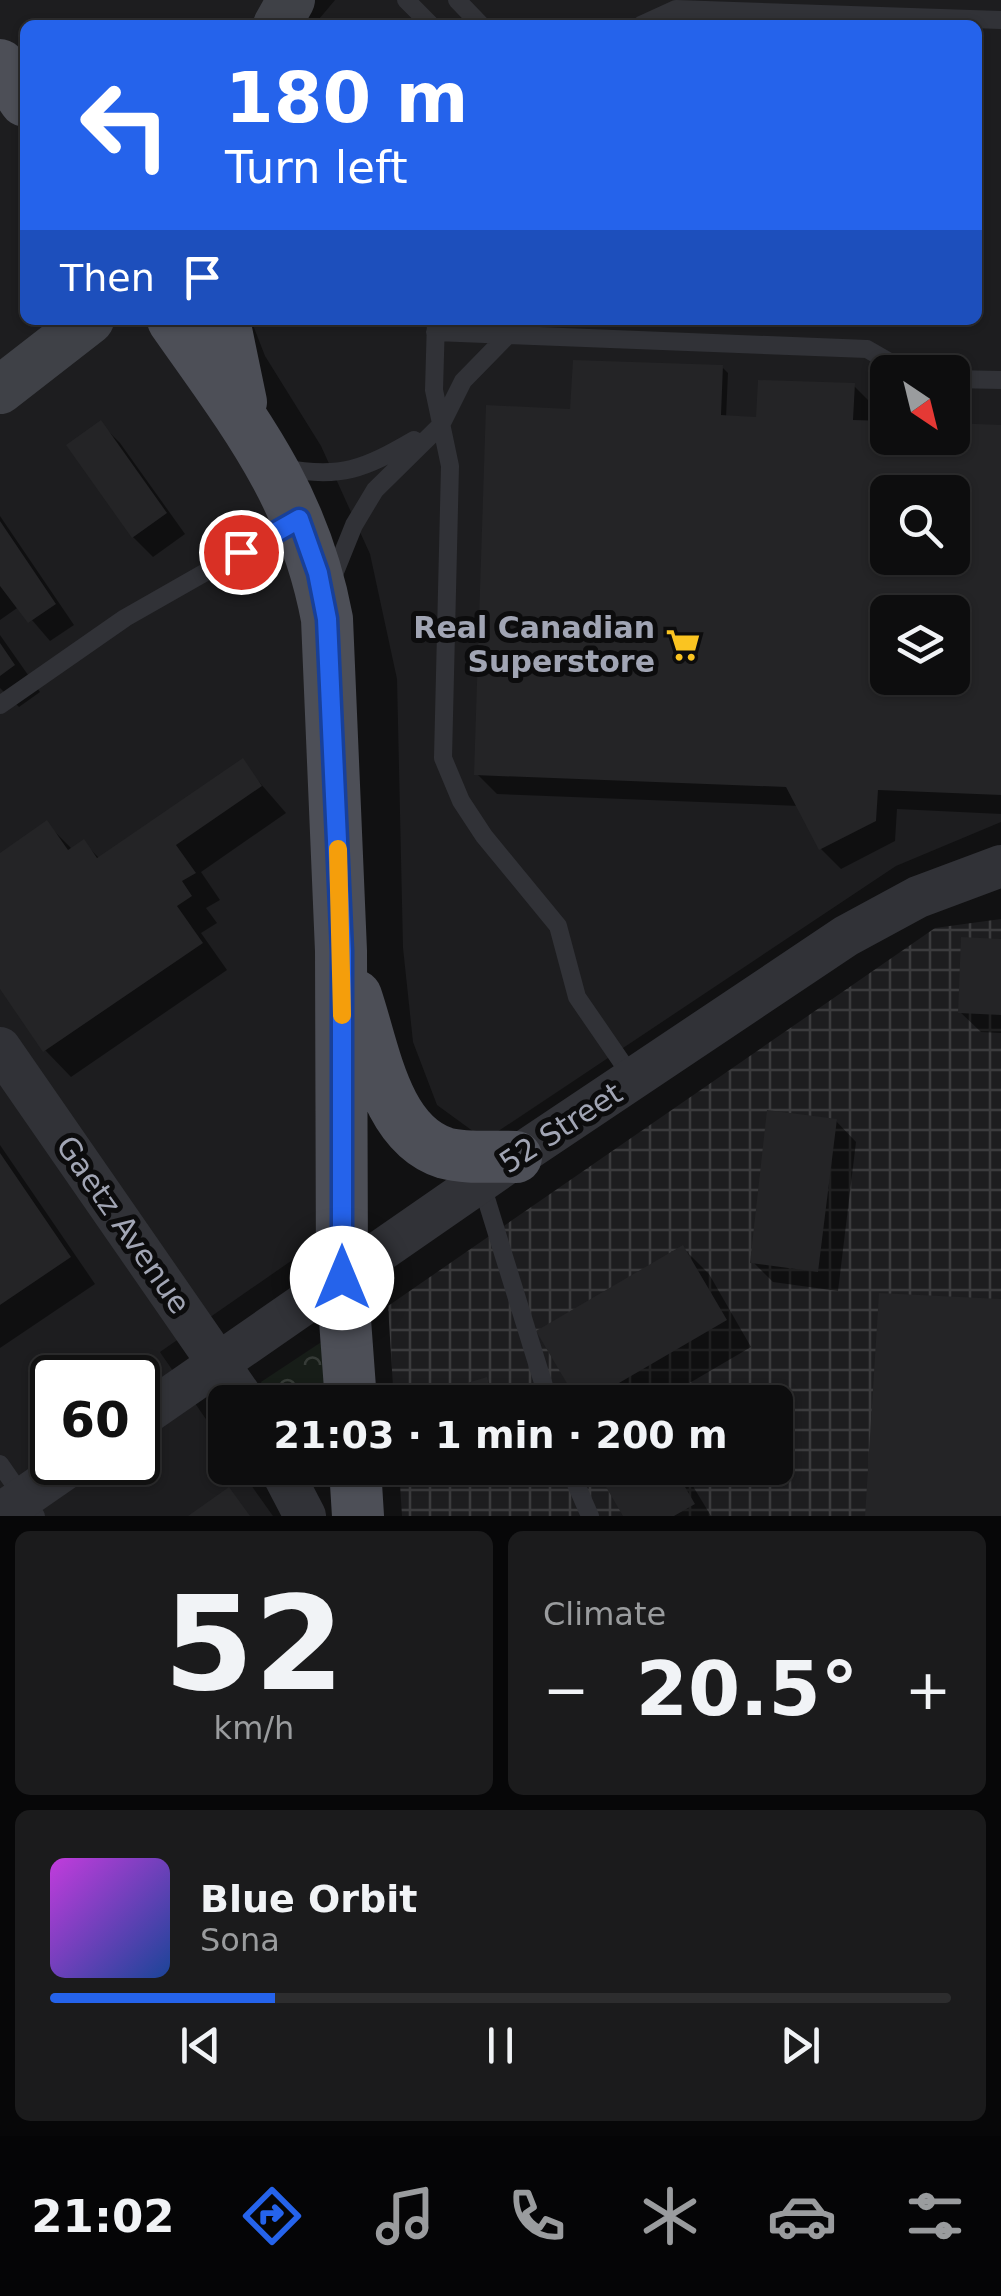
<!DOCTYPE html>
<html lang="en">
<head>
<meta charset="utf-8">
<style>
  :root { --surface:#0d0d0e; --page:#1b1b1c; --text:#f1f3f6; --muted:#9a9c9e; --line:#2d2d2e; --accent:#2563eb }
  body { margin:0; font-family:"DejaVu Sans",sans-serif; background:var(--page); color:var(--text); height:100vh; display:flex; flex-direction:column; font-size:38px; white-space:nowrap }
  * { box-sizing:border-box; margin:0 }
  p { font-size:32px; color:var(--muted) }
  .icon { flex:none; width:55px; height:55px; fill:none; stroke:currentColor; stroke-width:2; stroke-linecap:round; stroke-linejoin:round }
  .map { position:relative; height:1516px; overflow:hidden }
  .side { display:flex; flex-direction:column; gap:15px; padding:15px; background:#070708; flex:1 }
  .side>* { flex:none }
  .top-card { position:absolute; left:20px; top:20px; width:962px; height:305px; border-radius:15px; box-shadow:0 2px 8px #0004,0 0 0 2px var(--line); background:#2563eb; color:#fff; overflow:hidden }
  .needle { width:65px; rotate:145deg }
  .controls { position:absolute; left:870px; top:355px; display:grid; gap:20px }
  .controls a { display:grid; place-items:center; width:100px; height:100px; border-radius:15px; background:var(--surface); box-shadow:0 2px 8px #0004,0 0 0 2px var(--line); font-size:50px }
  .speed { position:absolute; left:30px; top:1355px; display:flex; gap:20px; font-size:50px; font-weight:700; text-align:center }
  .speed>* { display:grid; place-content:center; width:130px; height:130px; border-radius:50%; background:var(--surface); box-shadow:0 2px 8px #0004,0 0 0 2px var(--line); line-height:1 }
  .speed .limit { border:5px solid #111; border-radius:15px; background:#fff; color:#111 }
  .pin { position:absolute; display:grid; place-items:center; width:85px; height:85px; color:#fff; margin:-42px; border:5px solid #fff; border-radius:50%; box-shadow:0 2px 10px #0007 }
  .me { position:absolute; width:110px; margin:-55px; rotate:0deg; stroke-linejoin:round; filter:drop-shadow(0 0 8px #0008) }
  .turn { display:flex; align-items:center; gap:35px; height:210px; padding:0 40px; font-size:45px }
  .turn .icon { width:130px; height:130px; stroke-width:2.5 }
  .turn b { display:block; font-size:70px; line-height:85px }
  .then { display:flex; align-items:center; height:95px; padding:0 40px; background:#0003; gap:20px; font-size:38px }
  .big { font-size:75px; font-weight:600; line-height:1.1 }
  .side .tile { flex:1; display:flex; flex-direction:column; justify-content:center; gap:15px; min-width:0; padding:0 35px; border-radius:15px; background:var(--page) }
  .side .dial { align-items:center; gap:0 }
  .dial b { font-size:130px; line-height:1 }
  .song { display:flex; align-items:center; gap:30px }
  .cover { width:120px; height:120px; border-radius:15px; background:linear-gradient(135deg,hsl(290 70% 55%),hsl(220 70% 35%)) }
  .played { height:10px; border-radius:5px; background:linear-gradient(90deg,var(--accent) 25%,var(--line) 25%) }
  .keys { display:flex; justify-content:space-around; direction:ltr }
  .heat { display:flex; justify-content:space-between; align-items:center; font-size:55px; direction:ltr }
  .side .tiles { flex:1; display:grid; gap:15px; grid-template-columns:1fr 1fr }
  .tile:last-child { grid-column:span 2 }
  .trip { position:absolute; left:208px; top:1385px; width:585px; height:100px; border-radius:15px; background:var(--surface); box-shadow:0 2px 8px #0004,0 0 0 2px var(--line); font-weight:600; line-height:100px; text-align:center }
  .tab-bar { display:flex; height:160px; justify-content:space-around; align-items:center; background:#050506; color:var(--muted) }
  .tab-bar .icon { width:70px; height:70px }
  .tab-bar .on { color:var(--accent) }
  .tab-bar b { font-size:45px; color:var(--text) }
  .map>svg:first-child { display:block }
  .built { fill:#1d1d1f; fill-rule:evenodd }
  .industrial { fill:url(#industrial-grid) }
  .forest { fill:url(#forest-crowns) }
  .shadow { fill:#0007; fill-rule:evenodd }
  .building { fill:#242426; fill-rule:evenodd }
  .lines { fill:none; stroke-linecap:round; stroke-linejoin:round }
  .service { stroke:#313237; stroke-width:18 }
  .tertiary { stroke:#313237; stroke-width:42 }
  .secondary { stroke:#3f4147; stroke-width:48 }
  .primary { stroke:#4d4f57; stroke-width:52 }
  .route-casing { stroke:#184099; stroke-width:25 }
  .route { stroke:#2563eb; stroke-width:18 }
  .slow { stroke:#f59e0b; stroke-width:18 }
  .labels { text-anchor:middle; stroke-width:10; stroke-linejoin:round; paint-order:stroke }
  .poi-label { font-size:30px; font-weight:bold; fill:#a1a5b4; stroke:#0c0c0d; text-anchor:end }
  .street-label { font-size:30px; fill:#a1a5b4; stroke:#0c0c0d }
</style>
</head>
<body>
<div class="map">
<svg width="1001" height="1516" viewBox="0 0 1001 1516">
  <defs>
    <pattern id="industrial-grid" width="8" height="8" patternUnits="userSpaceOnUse" patternTransform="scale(2.5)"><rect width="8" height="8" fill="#1d1d1f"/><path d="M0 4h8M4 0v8" fill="none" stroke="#3b3b3d"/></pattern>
    <pattern id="forest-crowns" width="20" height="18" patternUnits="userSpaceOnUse" patternTransform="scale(2.5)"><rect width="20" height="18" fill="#171d18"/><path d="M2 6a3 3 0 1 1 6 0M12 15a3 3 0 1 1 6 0" fill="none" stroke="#363b37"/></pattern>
  </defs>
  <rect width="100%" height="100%" fill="#111112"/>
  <path class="built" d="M0 0H271L257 25H25V320H145L257 475 308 604 327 1236 160 1352 225 1447V1468H239L273 1516H0ZM52 1378H138V1462H52Z
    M335 0H1001V822L896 866 485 1140 437 1105 413 1042 403 948 397 679 370 554 321 446 265 356 251 320H978V25H314ZM888 372H952V438H888ZM888 492H952V558H888ZM888 612H952V678H888Z"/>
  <path class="industrial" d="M1001 919V1516H402L399 1468H775V1402H394L388 1306 935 928Z"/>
  <path class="forest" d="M323 1341 325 1402H270L261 1382Z"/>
  <path class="shadow" d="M722 367 728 373 726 418 759 419 854 386 874 406 873 423 888 438H952L1001 427V814L897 809 895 841 841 869 821 849 799 806 497 794 477 774 573 411ZM888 492H952V558H888ZM888 612H952V678H888Z
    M100 423 120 443 185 534 153 557 133 537Z
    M0 516 74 625 50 641 20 606 0 620Z
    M0 635 40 692 19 707 0 688Z
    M242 762 286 813 201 872 220 900 206 908 217 923 201 933 227 970 71 1077 45 1050 0 985V856L47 824 73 850 83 842 100 859Z
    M1001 941V1033L981 1032 960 1012Z
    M836 1121 856 1142 838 1291 773 1282 753 1262Z
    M0 1145 95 1284 0 1348Z
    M683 1248 709 1274 751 1347 657 1402H581L540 1332Z
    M487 1380 503 1402H462L457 1389Z
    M485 1468H520L494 1476Z
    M598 1468H682L711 1516H626Z"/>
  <path class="building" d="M573 360 723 365 721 415 756 417 758 380 855 383 853 420 888 421V438H952V423L1001 425V795L878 790 876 821 819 850 786 787 474 775 486 405 570 409ZM888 492H952V558H888ZM888 612H952V678H888Z
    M101 420 167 513 132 538 66 445Z
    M0 521 56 604 28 623 0 586Z
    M0 643 15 665 0 676Z
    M243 758 262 786 176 845 196 873 182 881 192 896 177 906 203 943 43 1052 0 989V853L47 820 68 850 84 839 97 858Z
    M961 937 1001 939V1015L958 1013Z
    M767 1110 837 1119 818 1272 750 1263Z
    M0 1153 71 1257 0 1305Z
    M683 1245 727 1320 595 1397 598 1402H578L536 1331Z
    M879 1293 1001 1299V1516H865Z
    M487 1377 495 1402H459L454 1387Z
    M595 1468H674L695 1504 674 1516H623Z
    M229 1487 250 1516H188Z"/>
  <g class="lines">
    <path class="service" d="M406 0 431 25
      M457 0 481 25
      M641 25 676 9 1001 20
      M436 320 434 390 450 466 443 758 461 801 484 836 558 926 577 997 634 1080
      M435 332 867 349 907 372
      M952 379 1001 380
      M283 468C341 479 364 469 414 440
      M331 582 354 525 375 490 441 425 463 381 507 336
      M0 705 125 618 292 523
      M481 1182 549 1402
      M0 1464 36 1516
      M569 1468 590 1516"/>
    <path class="tertiary" d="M0 1048 245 1402
      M138 1419 516 1157 846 936 918 897 1001 866
      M280 1468 305 1516
      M0 1514 75 1462"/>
    <path class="secondary" d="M277 25 291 0
      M0 390 90 320"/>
    <path class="primary" d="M0 65 25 101
      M173 320C243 420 304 495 327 619L341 951 342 1279 351 1402
      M224 320 241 402
      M356 996C374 1048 385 1134 445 1153 467 1159 493 1156 516 1157
      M355 1468 358 1516"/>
  </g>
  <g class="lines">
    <g class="route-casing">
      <path id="route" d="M241 552 299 519 318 573 327 619 342 951V1278"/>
    </g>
    <use href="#route" class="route"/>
    <path class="slow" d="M338 849 342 1015"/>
  </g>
  <defs>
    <g id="supermarket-bare" transform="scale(2.7)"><path d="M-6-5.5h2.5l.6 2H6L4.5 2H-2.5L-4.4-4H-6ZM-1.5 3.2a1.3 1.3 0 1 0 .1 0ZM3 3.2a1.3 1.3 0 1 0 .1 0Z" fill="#fac421" stroke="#0c0c0d" stroke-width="2.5" paint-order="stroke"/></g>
  </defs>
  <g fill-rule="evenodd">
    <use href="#supermarket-bare" x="683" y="645"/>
  </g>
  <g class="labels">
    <g class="poi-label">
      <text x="655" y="638">Real Canadian<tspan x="655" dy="34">Superstore</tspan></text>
    </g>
    <g class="street-label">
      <text transform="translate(561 1128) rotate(-33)" y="10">52 Street</text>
      <text transform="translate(123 1225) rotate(55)" y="10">Gaetz Avenue</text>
    </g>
  </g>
</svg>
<div class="controls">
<a><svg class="needle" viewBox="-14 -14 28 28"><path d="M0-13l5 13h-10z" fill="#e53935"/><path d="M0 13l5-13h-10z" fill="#9a9c9e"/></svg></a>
<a><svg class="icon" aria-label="search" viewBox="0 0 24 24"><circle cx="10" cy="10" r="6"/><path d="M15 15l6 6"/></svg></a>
<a><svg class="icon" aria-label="layers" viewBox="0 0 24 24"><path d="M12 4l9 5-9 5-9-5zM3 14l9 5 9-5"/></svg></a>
</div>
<div class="speed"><div class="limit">60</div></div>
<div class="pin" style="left:241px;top:552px;background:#d93025"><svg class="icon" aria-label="arrive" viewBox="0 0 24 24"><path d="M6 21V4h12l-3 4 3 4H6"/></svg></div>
<svg class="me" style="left:342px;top:1278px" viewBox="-20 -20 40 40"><circle r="19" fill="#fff"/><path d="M0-13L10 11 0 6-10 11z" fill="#2563eb"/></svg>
<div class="trip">21:03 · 1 min · 200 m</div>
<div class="top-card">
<div class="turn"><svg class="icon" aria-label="left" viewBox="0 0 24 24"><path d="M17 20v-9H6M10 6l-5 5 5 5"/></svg><div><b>180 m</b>Turn left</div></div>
<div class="then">Then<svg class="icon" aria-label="arrive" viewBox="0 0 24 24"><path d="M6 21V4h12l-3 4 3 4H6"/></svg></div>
</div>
</div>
<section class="side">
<div class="tiles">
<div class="tile dial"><b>52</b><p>km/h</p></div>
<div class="tile"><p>Climate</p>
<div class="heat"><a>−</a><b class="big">20.5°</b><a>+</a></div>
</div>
<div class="tile">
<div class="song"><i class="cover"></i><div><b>Blue Orbit</b><p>Sona</p></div></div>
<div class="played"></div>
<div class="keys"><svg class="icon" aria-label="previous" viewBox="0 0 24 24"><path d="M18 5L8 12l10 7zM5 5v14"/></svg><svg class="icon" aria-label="pause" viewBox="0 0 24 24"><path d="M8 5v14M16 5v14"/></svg><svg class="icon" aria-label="next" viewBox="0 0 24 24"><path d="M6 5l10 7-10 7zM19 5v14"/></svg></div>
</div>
</div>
</section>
<nav class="tab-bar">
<b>21:02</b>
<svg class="icon on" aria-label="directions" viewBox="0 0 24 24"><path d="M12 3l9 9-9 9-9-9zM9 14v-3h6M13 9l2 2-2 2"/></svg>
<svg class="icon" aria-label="music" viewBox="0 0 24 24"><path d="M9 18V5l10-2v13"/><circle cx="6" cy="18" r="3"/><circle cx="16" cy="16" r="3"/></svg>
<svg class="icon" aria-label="phone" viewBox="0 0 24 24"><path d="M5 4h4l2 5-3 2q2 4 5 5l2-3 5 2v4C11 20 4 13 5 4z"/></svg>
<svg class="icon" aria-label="climate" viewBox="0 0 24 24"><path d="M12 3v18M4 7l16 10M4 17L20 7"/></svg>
<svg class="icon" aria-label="car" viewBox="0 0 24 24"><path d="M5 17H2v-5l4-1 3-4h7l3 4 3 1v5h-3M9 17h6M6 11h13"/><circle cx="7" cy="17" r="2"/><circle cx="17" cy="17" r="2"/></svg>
<svg class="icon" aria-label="filters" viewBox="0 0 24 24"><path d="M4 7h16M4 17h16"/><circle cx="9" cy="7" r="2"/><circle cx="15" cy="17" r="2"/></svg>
</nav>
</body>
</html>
